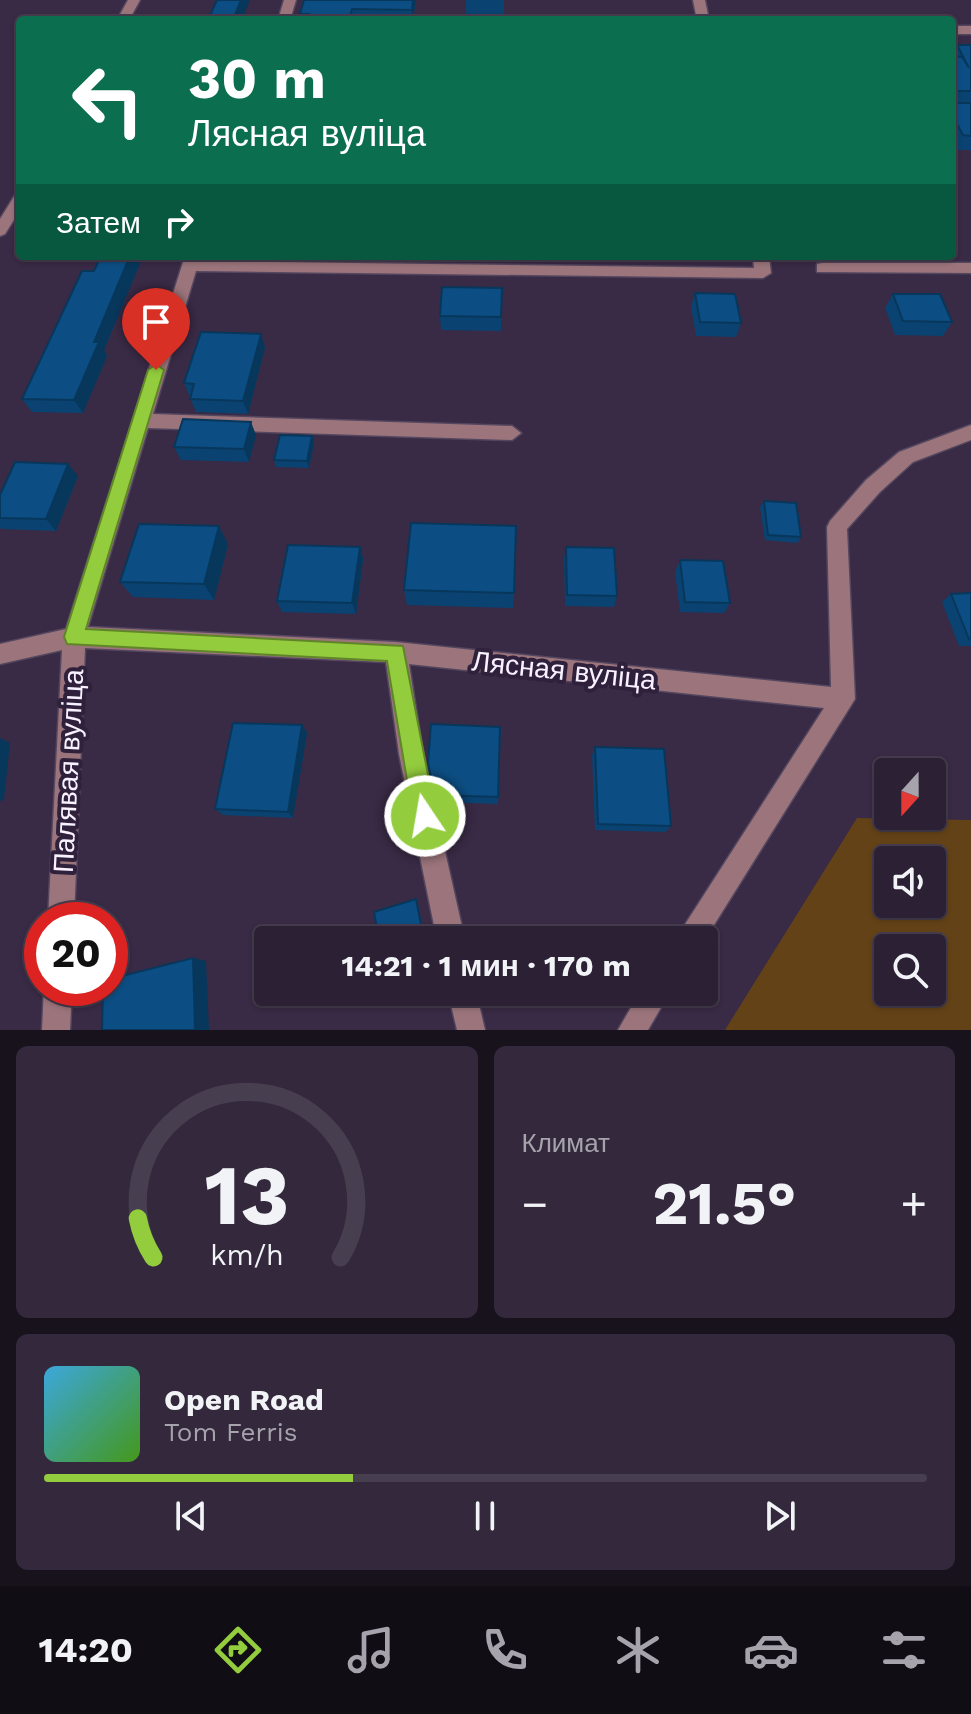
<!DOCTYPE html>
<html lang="ru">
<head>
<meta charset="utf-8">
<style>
  :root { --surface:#2b2034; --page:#33283c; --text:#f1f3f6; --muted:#a6a3ac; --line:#473e4f; --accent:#93cc3d }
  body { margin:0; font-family:"Work Sans",sans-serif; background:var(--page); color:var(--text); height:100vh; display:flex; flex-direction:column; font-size:30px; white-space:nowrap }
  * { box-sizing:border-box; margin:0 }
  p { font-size:26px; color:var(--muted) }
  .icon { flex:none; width:44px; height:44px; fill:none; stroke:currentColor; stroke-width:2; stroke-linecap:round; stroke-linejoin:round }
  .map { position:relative; height:1030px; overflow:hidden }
  .details { display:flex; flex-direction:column; gap:16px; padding:16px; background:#18121d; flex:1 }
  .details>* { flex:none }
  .hud { position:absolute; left:16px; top:16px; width:940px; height:244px; border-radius:8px; box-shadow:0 2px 6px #0004,0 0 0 2px var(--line); background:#0b6e4f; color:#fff; overflow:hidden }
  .needle { width:52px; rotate:201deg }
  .controls { position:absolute; left:874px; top:758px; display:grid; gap:16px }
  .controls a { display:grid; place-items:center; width:72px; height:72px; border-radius:8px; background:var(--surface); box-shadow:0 2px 6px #0004,0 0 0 2px var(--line); font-size:40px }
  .speed { position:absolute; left:24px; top:902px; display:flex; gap:16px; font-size:40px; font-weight:700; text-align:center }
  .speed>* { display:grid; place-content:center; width:104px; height:104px; border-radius:50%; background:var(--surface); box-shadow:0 2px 6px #0004,0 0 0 2px var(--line); line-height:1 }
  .speed .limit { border:12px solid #d22; background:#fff; color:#111 }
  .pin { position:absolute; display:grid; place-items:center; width:68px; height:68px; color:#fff; margin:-82px -34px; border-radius:50% 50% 50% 0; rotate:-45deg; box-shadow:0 0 8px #0007 }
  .pin .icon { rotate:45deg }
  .me { position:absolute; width:88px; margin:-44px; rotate:348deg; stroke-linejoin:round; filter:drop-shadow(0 0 6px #0008) }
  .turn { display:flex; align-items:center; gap:28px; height:168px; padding:0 40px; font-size:36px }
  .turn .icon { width:104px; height:104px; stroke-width:2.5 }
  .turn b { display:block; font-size:56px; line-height:68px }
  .then { display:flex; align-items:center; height:76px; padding:0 40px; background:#0003; gap:16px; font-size:30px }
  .big { font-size:60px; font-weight:700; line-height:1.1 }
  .details .widget { flex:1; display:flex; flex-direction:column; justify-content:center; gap:12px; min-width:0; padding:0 28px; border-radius:12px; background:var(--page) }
  .details .dial { align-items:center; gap:0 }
  .dial svg { height:208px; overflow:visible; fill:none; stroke:var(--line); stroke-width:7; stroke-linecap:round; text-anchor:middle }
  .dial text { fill:var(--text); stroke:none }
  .song { display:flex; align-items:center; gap:24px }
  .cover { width:96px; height:96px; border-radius:12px; background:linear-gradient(135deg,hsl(200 70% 55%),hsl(100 70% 35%)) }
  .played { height:8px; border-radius:4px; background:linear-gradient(90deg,var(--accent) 35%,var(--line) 35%) }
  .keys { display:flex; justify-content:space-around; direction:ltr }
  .heat { display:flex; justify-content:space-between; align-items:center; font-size:44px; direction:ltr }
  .details .tiles { flex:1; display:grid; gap:16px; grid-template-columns:1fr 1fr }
  .widget:last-child { grid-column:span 2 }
  .trip { position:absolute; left:254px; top:926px; width:464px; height:80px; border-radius:8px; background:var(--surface); box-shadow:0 2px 6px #0004,0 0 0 2px var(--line); font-weight:700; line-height:80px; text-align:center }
  .dock { display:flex; height:128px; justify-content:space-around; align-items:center; background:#110d15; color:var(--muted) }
  .dock .icon { width:56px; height:56px }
  .dock .selected { color:var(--accent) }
  .dock b { font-size:36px; color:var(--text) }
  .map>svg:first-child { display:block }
  .green { fill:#634217; fill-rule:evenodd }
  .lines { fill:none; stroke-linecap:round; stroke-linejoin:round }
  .minor-casing { stroke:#54465f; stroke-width:3 }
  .minor { fill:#9b757b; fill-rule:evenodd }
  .wall { fill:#0a4371 }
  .shaded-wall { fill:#08375c }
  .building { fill:#0c4e83; stroke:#08375c; stroke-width:2 }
  .route { fill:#93cc3d; stroke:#608528; stroke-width:2 }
  .labels { text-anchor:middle; stroke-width:8; stroke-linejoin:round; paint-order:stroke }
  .street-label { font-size:28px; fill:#f8f1ff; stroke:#2f203b }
</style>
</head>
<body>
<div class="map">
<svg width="971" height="1030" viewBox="0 0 971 1030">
  <rect width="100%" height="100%" fill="#392a45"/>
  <path class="green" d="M857 818 971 820V1030H725ZM888 860H932V904H888ZM888 948H932V992H888Z"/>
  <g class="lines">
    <g class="minor-casing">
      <path id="minor" d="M128 0H140L129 20H117Z
        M284 0H296L290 20H278Z
        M693 0H705L709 20H697Z
        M952 26H971V34H952Z
        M20 193V210L5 234 0 236V219L15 195Z
        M185 256H201L199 261 754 268 753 256H769L771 273 763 278 196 271 153 414 512 426 521 433 512 440 148 428 88 627 396 642 831 687 827 527 830 521 866 480 899 452 971 425V440L913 462 880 492 847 529 855 699 704 941 675 940 824 708 409 664 423 754 465 940H437L399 754 386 662 85 648 74 920H48L62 650 0 664V644L66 629Z
        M823 263H971V273L817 272V264Z
        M44 988H72L70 1030H42Z
        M448 992H476L485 1030H457Z
        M640 992H670L648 1030H618Z"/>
    </g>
    <use href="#minor" class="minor"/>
  </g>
  <path class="wall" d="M416 0 413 20H301L300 14Z
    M466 0H504V16L466 15Z
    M957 45H971V150H955L952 144V56Z
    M101 256H143L104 350 107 356 83 413 32 412 22 399 94 271Z
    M502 288 501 331 441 330 440 316Z
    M695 293 741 323 736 337 696 336 691 307Z
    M893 294 952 322 943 336 895 335 885 308Z
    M265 347 248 414 196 412 184 383Z
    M256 435 249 462 181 460 174 447Z
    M312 436 314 443 309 468 276 467 274 460Z
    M78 476 56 531 2 529 0 528V495Z
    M764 501 801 537 797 543 765 540 760 507Z
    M228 544 214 600 133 597 120 582Z
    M360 547 363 559 356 614 282 612 277 601Z
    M566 547 617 596 614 607 565 606 564 559Z
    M680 560 730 603 724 613 680 612 675 572Z
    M404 590 514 593 513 608 407 605Z
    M971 593V646H959L942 602 951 594Z
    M302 725 307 733 293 818 223 815 215 809Z
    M500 727 498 804 437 802 428 763Z
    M595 747 671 826 665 832 595 830 592 755Z"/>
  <path class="shaded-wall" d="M241 0H250L242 20H233Z
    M413 0H416L412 20V10Z
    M130 256H143L104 350 107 356 83 413 74 400 94 342Z
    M261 334 265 347 248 414 243 401Z
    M251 422 256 435 249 462 244 449Z
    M312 436 314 443 309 468 307 461Z
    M68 464 78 476 56 531 46 519Z
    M219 526 228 544 214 600 204 584Z
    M360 547 363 559 356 614 352 603Z
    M302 725 307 733 293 818 288 812Z
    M0 738 10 743 4 800 0 801Z
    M193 958 206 961 209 1030H195Z"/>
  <path class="building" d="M217 0H241L233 20H208Z
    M304 0H413L412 10 352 9 349 20H307L309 14H300Z
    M957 45H971V91H957V103H971V136L963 135 952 115V56L962 57 969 68Z
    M101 256H130L94 342H99L74 400 22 399 82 271H94Z
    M442 287 502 288 501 317 440 316Z
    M695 293 735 294 741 323 700 322Z
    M893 294H940L952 322 903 321Z
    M201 332 261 334 243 401 190 399 194 384 184 383Z
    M183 419 251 422 244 449 174 447Z
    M280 435 312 436 307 461 274 460Z
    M15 462 68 464 46 519 0 518V495Z
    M764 501 796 503 801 537 768 535Z
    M411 523 516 526 514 593 404 590Z
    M139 524 219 526 204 584 120 582Z
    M288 545 360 547 352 603 277 601Z
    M566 547 614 548 617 596 567 595Z
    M680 560 723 561 730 603 685 602Z
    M971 593V638L969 639 951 594Z
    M233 723 302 725 288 812 215 809Z
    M431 724 500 727 498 797 435 795 428 763Z
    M595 747 664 749 671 826 598 824Z
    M416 899 424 940H379L374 912Z
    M193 958 195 1030H102L103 988H110V979Z"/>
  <path class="route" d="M156 364 164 370 86 629 403 646 436 816 433 824 425 827 417 824 413 816 387 661 67 644 64 637 148 370Z"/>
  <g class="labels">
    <g class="street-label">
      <text transform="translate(564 670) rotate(6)" y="10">Лясная вуліца</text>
      <text transform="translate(68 771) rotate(-87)" y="10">Палявая вуліца</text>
    </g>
  </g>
</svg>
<div class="controls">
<a><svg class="needle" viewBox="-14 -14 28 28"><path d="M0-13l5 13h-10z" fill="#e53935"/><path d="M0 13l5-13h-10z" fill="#a6a3ac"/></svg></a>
<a><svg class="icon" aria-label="sound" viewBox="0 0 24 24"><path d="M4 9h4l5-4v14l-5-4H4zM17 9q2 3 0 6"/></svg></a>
<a><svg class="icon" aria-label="search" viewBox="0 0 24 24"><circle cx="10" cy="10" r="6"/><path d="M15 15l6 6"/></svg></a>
</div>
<div class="speed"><div class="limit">20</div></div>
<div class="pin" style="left:156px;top:370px;background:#d93025"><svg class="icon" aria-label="arrive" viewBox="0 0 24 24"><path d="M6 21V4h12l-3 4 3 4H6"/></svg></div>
<svg class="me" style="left:425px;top:816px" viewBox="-20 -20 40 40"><circle r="17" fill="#93cc3d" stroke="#fff" stroke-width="3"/><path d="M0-11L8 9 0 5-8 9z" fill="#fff"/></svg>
<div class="trip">14:21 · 1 мин · 170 m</div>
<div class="hud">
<div class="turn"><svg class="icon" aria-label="left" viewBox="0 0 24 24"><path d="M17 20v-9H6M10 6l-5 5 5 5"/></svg><div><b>30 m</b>Лясная вуліца</div></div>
<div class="then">Затем<svg class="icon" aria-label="right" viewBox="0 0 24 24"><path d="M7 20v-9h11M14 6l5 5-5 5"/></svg></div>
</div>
</div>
<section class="details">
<div class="tiles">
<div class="widget dial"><svg viewBox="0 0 100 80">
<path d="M14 69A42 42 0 1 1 86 69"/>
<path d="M14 69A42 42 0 0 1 8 54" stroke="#93cc3d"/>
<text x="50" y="56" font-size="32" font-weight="700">13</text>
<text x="50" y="72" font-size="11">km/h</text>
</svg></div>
<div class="widget"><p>Климат</p>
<div class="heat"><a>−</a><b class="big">21.5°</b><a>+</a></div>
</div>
<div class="widget">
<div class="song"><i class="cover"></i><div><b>Open Road</b><p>Tom Ferris</p></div></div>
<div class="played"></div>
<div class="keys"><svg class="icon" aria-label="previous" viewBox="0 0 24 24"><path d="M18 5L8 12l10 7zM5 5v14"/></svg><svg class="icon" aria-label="pause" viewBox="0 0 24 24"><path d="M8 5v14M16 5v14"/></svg><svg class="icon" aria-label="next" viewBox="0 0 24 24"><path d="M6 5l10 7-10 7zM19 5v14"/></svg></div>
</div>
</div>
</section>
<nav class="dock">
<b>14:20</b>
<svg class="icon selected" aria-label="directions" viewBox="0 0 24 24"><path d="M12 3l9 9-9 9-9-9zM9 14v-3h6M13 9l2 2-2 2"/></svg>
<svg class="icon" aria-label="music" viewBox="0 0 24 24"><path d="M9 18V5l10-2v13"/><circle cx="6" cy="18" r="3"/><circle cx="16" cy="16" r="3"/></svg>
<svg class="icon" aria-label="phone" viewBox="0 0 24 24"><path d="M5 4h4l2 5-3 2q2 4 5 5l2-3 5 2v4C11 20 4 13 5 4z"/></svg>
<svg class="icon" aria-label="climate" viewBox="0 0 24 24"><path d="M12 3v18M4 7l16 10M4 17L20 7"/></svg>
<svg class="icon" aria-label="car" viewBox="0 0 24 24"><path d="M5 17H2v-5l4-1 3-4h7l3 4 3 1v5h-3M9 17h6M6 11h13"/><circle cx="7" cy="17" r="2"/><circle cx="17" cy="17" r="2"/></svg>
<svg class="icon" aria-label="filters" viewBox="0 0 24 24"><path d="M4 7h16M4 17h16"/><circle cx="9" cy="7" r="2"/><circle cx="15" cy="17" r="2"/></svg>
</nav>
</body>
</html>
